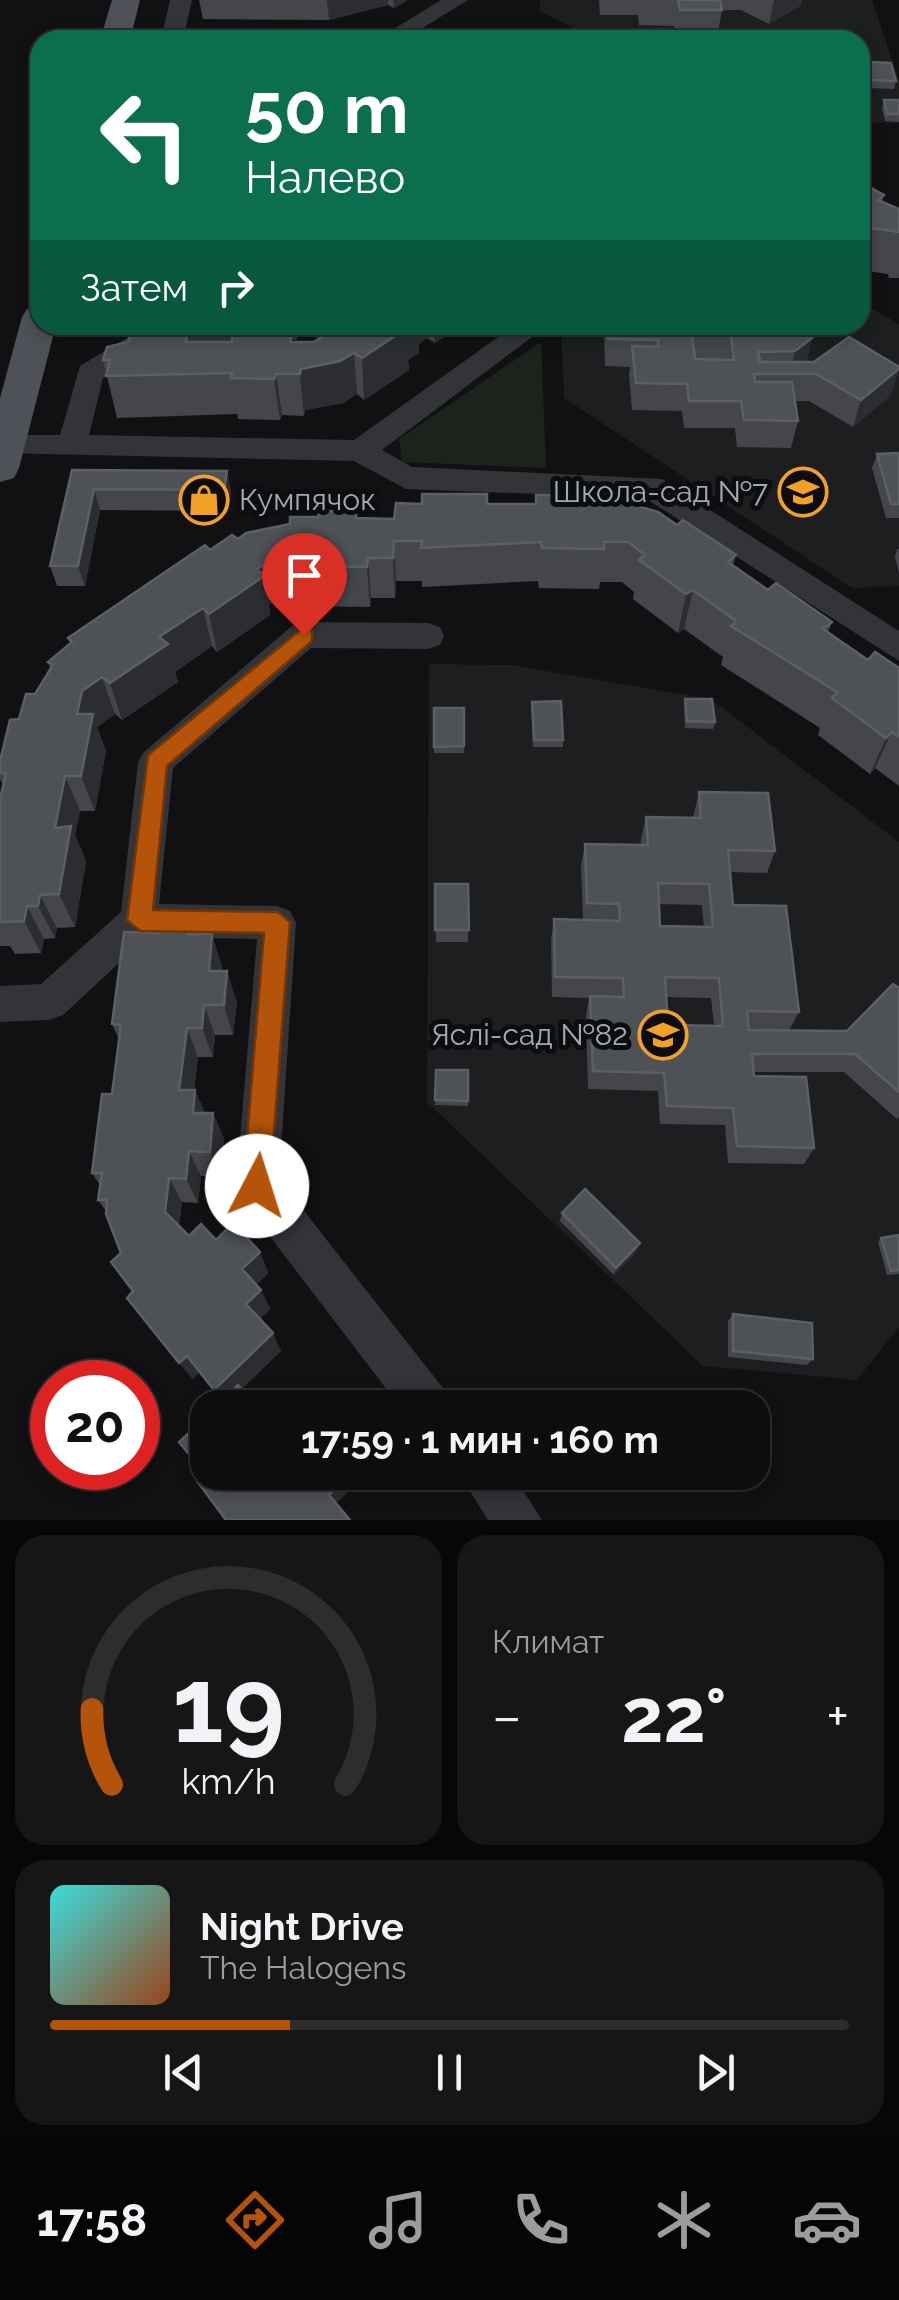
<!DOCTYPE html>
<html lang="ru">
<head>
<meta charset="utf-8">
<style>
  :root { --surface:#0d0d0e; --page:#161617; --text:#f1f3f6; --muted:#9a9c9e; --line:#2d2d2e; --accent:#b45309 }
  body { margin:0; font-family:Raleway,sans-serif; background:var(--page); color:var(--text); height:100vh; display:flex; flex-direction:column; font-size:38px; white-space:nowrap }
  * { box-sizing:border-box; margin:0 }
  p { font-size:32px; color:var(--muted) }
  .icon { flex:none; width:55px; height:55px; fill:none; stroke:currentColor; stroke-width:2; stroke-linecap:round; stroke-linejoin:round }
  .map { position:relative; height:1520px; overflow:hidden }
  .details { display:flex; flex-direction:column; gap:15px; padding:15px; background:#070708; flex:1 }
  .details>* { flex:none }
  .top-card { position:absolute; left:30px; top:30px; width:840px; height:305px; border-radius:30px; box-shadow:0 5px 15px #0003,0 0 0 2px var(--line); background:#0b6e4f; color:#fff; overflow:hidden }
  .speed { position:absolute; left:30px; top:1360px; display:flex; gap:20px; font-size:50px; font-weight:700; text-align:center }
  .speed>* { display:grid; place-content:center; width:130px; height:130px; border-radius:50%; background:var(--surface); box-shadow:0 5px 15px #0003,0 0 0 2px var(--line); line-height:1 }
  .speed .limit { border:15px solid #d22; background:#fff; color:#111 }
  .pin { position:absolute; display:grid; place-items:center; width:85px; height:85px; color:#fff; margin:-102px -42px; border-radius:50% 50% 50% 0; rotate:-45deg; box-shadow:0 0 10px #0007 }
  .pin .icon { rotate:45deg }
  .me { position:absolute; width:110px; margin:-55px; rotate:5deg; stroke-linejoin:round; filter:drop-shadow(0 0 8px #0008) }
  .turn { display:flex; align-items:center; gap:35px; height:210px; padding:0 50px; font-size:45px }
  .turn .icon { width:130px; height:130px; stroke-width:2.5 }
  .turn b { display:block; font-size:70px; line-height:85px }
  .then { display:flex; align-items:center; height:95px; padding:0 50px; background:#0003; gap:20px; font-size:38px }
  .big { font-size:75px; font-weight:700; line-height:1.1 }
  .details .card { flex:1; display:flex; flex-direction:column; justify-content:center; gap:15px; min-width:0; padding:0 35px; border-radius:30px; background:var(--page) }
  .details .dial { align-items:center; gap:0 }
  .dial svg { height:260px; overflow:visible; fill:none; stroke:var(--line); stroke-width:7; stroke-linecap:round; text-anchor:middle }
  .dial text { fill:var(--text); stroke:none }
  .song { display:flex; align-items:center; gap:30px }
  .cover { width:120px; height:120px; border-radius:15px; background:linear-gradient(135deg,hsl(180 70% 55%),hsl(20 70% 35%)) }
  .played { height:10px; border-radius:5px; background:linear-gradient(90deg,var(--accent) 30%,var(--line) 30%) }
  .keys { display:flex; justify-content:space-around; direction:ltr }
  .heat { display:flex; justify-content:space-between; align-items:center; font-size:55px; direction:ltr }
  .details .tiles { flex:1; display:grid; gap:15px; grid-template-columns:1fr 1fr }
  .card:last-child { grid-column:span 2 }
  .trip { position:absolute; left:190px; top:1390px; width:580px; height:100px; border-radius:30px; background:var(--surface); box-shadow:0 5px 15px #0003,0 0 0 2px var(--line); font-weight:700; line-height:100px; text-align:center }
  .tabs { display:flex; height:160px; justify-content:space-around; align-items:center; background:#050506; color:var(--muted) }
  .tabs .icon { width:70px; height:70px }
  .tabs .on { color:var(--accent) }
  .tabs b { font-size:45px; color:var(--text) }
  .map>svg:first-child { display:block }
  .built { fill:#1d1e20 }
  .green { fill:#1c231c }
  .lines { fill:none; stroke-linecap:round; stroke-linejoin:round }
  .minor { fill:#323438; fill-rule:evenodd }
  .major { fill:#4e5157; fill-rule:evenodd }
  .wall { fill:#44464b; fill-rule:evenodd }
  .shaded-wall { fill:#2b2d30 }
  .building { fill:#4e5156; stroke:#5c5f65; stroke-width:2.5; fill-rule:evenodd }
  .route { fill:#b45309; stroke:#753606; stroke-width:2.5 }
  .labels { text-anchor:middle; stroke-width:10; stroke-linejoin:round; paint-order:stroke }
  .poi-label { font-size:30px; fill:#a3a9b4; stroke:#0c0d0e; text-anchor:end }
</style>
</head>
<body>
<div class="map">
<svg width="899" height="1520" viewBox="0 0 899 1520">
  <rect width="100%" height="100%" fill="#111113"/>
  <path class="built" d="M540 0H872L899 81V123H860V40H596L540 11Z
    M860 302 899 324V586L852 588 564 398 561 325H860Z
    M429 664 511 665 711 699 899 842V1327L857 1380 703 1366 427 1102Z"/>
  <path class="green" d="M541 342 546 468 402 462 399 439Z"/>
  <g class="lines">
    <path class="minor" d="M170 0H192L183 40H161Z
      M441 0H468L403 40H376Z
      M287 325 300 334 296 340 151 345 103 378 89 435 354 440 515 325H548L382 450 412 467 662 479 899 631V661L645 498 406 489 354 461 0 453V435H60L80 366 145 327Z
      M304 622 428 623 440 627 444 636 440 645 428 649 311 648 173 768 159 904 277 906 290 911 296 923 279 1179 446 1392 453 1408H401L242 1200 236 1185 257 939 147 937 63 1015 49 1020 0 1022V986L41 984 121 912 138 762 144 752 292 626Z
      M458 1472H511L542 1520H488Z"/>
    <path class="major" d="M112 0H140L130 40H100Z
      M40 305V325H56L19 468 14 478 0 482V398L22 317 27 309Z"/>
  </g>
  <path class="wall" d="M199 0H408L394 8 388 5 329 20 203 19Z
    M599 0H802L800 6 769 24 741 10H722L717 38 676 37 674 26 639 25 638 15H600Z
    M867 62 896 81 894 89 870 88 865 70Z
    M884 100H899V122L885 121 882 108Z
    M860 182 884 195 882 203 899 209V278H889L888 274 860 270Z
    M323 325H462L435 343 427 338 419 344V353L408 360 409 370 364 400 357 394 343 403 305 410 304 416 282 415 280 420 238 419 237 414 117 418 103 360 189 342H313L317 340V334L323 330Z
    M604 325H810L812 338 806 362 891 395 853 427 809 401H795L798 421 791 448 737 447 735 428H684L682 411 632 410 629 374 630 367 605 366Z
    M899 453V518H886L872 468 877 454Z
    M72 470 227 471 231 492 228 511 100 510 85 586H57L50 566Z
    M601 503 677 525 736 555 733 566 768 590 832 622 828 632 868 660 899 668V786L875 768 870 774 818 735 820 728 721 665 723 657 684 629 678 633 633 599 634 592 622 582H600L599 589 539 588 538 581 422 587V581H396L395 598H371L370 607 303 606 302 597 281 598 269 605 270 615 217 652 212 646 175 672 178 682 122 720 115 714 97 727 106 751 95 811H80L75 835 86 861 75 927 57 928 55 938 44 939 41 953 15 954 10 946H0V799L3 786 0 779V761L19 719 50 669 48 662 70 644 68 638 210 550 238 539 356 518 394 519 487 504Z
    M897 549H899V573L895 557Z
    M685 699 715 722 713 729 685 728 684 706Z
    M532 702 563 740V747H533Z
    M434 708H464V753H434Z
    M699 792 775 851 767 873 730 872 733 905 799 1012 789 1030 847 1031 899 988V1117L897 1119 844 1072H753L754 1076 814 1148 804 1164 728 1163 725 1125 660 1124 658 1091 588 1089 586 1016 589 998 552 997 551 940 554 919 583 920 581 866 585 844 641 845V839L646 817 693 818ZM659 904 702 905 704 927 660 926ZM666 997 711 998 714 1025H668Z
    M435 884H468V942H436Z
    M193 934 222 966V971L237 1002 233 1035H215L213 1057H198L194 1090 205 1113H213L224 1139 220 1176H201L198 1203 182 1202 179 1226 189 1236 216 1240 260 1252 268 1273 256 1285 261 1290 270 1309 260 1319 281 1351 222 1401 199 1372 193 1379 127 1298 133 1291 106 1211 98 1200 100 1185 92 1173 112 1094 119 1039 112 1024Z
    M436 1070H468V1106L435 1105Z
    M562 1213 637 1251 614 1275 560 1221Z
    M899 1235V1274L887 1275 878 1242 881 1238Z
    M733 1314 813 1359 807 1365 728 1357V1321Z"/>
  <path class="shaded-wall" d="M327 0H388V5L329 20Z
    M393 0H408L394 8Z
    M774 0H802L800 6 769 24Z
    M400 325H426L427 338 419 344V353L408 360 409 370 364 400 362 358Z
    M434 325H462L435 343Z
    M812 338 805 365 789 374 795 351Z
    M354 353 357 394 343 403 305 410 304 416 300 374 301 369Z
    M899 369 891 395 853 427 861 400Z
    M276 374 282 415 280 420 274 379Z
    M227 471 231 492 228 511 224 490Z
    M94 489 100 510 85 586 78 566Z
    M394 541 396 581 395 598 393 558Z
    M275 558 281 598 269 605 270 615 217 652 209 614 257 569Z
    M368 558 371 598 370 607 367 567Z
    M693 590 684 629 678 633 686 594Z
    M203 608 212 646 175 672 178 682 122 720 110 683 159 637Z
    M102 677 115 714 97 727 106 751 95 811 81 776 77 714 82 691Z
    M892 732 875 768 870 774 886 738Z
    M65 776 80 811 75 835 86 861 75 927 59 894 55 828Z
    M40 895 57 928 55 938 38 906Z
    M27 906 44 939 41 953 24 921Z
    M212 934 222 966 219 1001 209 971Z
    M227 971 237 1002 233 1035 224 1005Z
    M204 1005 215 1035 213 1057 202 1028Z
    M187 1028 198 1057 191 1117 179 1090Z
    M195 1090 207 1117 193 1113Z
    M213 1113 224 1139 220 1176 210 1152Z
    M189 1151 201 1176 198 1203 186 1179Z
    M169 1178 182 1202 178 1234 165 1212Z
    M640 1243 637 1251 614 1275 616 1268Z
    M260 1252 268 1273 252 1290 242 1269Z
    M261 1290 270 1309 256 1323 246 1304Z
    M273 1333 281 1351 226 1405 214 1390Z
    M187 1356 199 1372 193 1379 179 1363Z
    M343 1480 348 1492 335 1505 329 1495Z"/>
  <path class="building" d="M678 0H720L722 10H680Z
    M867 62 891 63 896 81 872 80Z
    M884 100H899V114H887Z
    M860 182 884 195 878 200 899 209V232L871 228 860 222Z
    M323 325H403L407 328 362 358 354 353 340 361 301 369 300 374H276L274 379 231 378 232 373 106 376 110 360H103L107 347 128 342 130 336 187 335 186 342H232L233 334H292L290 342H313L321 338 317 334 326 328Z
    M607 325H810L812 338 795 351 758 352 760 362H814L849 337 899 367V369L861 400 816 374H754L755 382H792L798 421 744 420 741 401H689L687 384 636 383 632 346 658 347V340L608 339ZM692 335H731L734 360 695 359Z
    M899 453V504H891L877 454Z
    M72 470 227 471 224 490 94 489 78 566H50Z
    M422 494H487V504H536V495L601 496V503L624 502 658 512 677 525 683 520 736 555 728 562 768 590 776 583 832 622 823 629 868 660 875 652 899 668V737L892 732 886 738 832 698 837 692 731 626 736 621 693 590 686 594 639 560 645 555 628 542H604V549L542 548 541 542 421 548 422 541H394L393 558H368L367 567 298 566V557L275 558 257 569 264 576 209 614 203 608 159 637 168 644 110 683 102 677 82 691 77 714H93L81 776H65L55 828 71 826 59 894 40 895 38 906H27L24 921 0 922V799L6 773H0V761L10 720 19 719 26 694H35L53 665 48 662 72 642 68 638 205 545 210 550 232 535 238 539 246 533 290 524V517H318L319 511H356V518L394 519 396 503 422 504Z
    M685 699H712L715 722 687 721Z
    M561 701 563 740H534L532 702Z
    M434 708H464V746L434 747Z
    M699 792 768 793 775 851 728 850 733 905 786 906 799 1012 747 1011 749 1030 847 1031 893 984 899 988V1092L855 1054H752L754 1076 806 1077 814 1148 737 1146 733 1108 667 1106 664 1073 593 1071 590 996 624 997 623 978 555 977 554 919 620 921 619 904 587 903 585 844 648 845 646 817 701 818ZM658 883 709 884 713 927 660 926ZM665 977 719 978 723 1026 668 1025Z
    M435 884H468L469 930H435Z
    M158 920 189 921 187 934H212L209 971H227L224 1005H204L202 1028H187L179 1090H195L193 1113H213L210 1152 189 1151 186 1179 169 1178 165 1212 189 1236 201 1224 216 1240 233 1223 260 1252 242 1269 261 1290 246 1304 273 1333 214 1390 187 1356 179 1363 127 1298 133 1291 111 1262 121 1253 106 1214 107 1200H98L102 1173H92L102 1094H112L121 1025 112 1024 124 932 157 933Z
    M436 1070H468V1101L435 1100Z
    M585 1189 640 1243 616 1268 562 1213Z
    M899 1235V1270L891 1271 881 1238Z
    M733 1314 812 1323 813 1359 733 1351Z
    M238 1385 256 1408H215Z
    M274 1399 282 1408H265Z
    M208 1415V1472H336L343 1480 329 1495 350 1520H226L197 1481 204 1472 179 1442Z"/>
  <path class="route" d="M304 627 312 629V641L167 766 153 910 278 912 290 922 270 1186 266 1195 257 1199 247 1195 243 1186 264 933 140 931 127 920 148 755Z"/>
  <defs>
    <g id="school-ring" transform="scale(2.5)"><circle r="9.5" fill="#0c0d0e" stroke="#f3a029" stroke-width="1.5"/><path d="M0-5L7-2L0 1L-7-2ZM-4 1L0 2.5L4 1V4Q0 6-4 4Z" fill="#f3a029"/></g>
    <g id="shop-ring" transform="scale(2.5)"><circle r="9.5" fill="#0c0d0e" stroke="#f3a029" stroke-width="1.5"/><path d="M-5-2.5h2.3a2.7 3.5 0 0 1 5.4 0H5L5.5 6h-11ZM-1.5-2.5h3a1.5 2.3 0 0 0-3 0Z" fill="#f3a029"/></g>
  </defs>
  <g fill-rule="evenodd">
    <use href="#school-ring" x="803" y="492"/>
    <use href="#shop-ring" x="204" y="500"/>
    <use href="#school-ring" x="663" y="1035"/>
  </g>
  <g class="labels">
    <g class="poi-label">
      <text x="768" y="502">Школа-сад №7</text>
      <text x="239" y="510" text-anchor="start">Кумпячок</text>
      <text x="628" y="1045">Яслі-сад №82</text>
    </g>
  </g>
</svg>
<div class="speed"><div class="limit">20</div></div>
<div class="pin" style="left:304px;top:635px;background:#d93025"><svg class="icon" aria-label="arrive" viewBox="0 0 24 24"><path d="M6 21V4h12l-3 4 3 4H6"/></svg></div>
<svg class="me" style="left:257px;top:1186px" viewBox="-20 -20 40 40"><circle r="19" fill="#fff"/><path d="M0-13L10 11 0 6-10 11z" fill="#b45309"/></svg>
<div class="trip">17:59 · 1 мин · 160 m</div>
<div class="top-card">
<div class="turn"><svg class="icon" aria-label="left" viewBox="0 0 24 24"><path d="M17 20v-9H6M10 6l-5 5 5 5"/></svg><div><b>50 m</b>Налево</div></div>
<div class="then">Затем<svg class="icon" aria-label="right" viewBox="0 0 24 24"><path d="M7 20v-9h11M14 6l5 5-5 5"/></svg></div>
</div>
</div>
<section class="details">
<div class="tiles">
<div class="card dial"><svg viewBox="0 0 100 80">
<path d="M14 69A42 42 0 1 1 86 69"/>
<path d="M14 69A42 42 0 0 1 8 46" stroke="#b45309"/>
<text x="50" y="56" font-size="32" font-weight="700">19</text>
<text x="50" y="72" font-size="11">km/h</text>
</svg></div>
<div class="card"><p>Климат</p>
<div class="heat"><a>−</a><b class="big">22°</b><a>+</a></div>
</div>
<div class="card">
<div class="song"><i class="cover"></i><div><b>Night Drive</b><p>The Halogens</p></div></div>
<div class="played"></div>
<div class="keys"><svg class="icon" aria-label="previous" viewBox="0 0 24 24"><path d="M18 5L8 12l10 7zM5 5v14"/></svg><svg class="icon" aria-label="pause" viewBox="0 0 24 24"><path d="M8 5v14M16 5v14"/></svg><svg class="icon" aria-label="next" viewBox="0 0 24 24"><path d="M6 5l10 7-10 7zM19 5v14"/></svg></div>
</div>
</div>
</section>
<nav class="tabs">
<b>17:58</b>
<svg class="icon on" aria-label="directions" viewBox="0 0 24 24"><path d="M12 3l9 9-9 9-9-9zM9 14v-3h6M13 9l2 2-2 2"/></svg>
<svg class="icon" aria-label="music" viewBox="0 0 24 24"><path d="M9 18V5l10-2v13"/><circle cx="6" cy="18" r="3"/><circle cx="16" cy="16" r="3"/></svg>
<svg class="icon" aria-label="phone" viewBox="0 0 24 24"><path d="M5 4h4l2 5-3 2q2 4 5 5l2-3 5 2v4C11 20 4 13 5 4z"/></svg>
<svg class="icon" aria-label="climate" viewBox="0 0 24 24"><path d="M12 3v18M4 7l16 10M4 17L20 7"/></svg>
<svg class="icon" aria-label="car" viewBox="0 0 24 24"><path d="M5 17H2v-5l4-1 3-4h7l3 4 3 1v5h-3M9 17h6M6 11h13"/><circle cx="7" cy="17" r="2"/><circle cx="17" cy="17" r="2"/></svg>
</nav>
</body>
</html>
